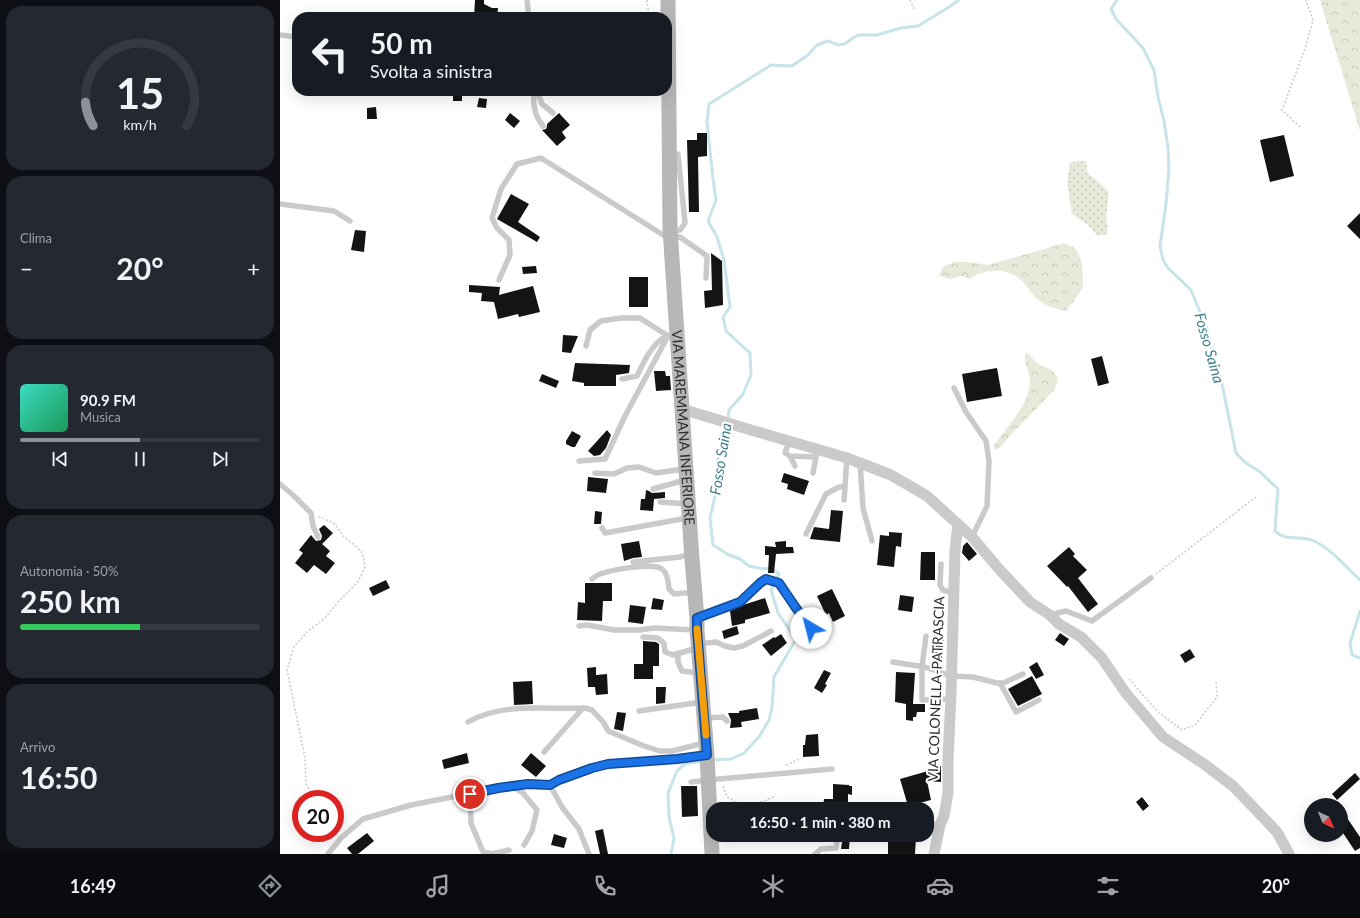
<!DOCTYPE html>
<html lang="it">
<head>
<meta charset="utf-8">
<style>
  :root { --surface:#171b24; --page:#242831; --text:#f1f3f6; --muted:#9ea1a6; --line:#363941; --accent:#8c9099 }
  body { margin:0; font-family:Lato,sans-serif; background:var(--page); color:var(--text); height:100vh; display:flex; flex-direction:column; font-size:15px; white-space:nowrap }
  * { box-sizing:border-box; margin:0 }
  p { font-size:13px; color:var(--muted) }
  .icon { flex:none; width:22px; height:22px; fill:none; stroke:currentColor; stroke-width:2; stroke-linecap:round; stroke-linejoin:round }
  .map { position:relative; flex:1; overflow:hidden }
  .details { display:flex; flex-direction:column; gap:6px; padding:6px; background:#0d0f14; width:280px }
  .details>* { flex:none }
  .top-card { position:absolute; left:12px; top:12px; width:380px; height:84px; border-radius:16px; box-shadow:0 4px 16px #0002; background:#171b24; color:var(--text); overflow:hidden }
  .needle { width:26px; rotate:136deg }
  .buttons { position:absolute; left:1024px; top:798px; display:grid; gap:8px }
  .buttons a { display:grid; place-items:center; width:44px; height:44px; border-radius:50%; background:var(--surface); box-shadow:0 4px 16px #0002; font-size:20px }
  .speed { position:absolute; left:12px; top:790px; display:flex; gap:8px; font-size:20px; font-weight:700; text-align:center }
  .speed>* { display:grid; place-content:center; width:52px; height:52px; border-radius:50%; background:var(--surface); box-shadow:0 4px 16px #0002; line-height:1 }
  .speed .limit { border:6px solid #d22; background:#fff; color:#111 }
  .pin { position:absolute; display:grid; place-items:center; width:34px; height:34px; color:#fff; margin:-17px; border:2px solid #fff; border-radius:50%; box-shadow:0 1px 4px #0007 }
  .me { position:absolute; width:44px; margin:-22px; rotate:323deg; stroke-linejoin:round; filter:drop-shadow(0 0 3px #0008) }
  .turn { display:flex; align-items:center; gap:14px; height:84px; padding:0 12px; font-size:18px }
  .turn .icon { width:52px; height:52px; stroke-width:2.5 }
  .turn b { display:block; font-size:28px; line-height:34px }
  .big { font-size:30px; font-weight:700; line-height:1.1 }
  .details .card { flex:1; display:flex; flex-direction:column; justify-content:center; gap:6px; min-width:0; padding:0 14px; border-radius:16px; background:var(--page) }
  .details .dial { align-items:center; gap:0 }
  .dial svg { height:104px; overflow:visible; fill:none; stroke:var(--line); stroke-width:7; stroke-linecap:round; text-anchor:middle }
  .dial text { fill:var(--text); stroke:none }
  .song { display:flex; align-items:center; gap:12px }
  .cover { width:48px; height:48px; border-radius:6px; background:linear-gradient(135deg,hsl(170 70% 55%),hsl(150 70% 35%)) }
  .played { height:4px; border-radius:2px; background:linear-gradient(90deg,var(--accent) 50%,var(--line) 50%) }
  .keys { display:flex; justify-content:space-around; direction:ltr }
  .heat { display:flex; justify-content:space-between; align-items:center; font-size:22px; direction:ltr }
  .charge { height:6px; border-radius:3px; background:linear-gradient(90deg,#34c759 50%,var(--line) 0) }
  .trip { position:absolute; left:426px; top:802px; width:228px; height:40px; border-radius:16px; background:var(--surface); box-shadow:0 4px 16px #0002; font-weight:700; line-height:40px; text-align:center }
  .dock { display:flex; height:64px; justify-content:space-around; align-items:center; background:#090b0e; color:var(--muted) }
  .dock .icon { width:28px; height:28px }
  .dock .on { color:var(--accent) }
  .dock b { font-size:18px; color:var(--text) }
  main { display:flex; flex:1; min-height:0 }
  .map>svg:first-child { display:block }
  .grass { fill:url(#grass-dots) }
  .forest { fill:url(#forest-crowns) }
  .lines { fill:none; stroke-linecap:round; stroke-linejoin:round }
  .stream { stroke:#c7e4e9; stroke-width:3 }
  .building { fill:#141414 }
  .path { stroke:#cacaca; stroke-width:1.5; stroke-dasharray:2 2; stroke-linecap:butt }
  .service { stroke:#cacaca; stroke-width:5.5 }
  .minor { stroke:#cacaca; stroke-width:11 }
  .secondary { stroke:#b7b7b7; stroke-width:15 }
  .route-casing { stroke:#114b97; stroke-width:10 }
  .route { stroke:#1a73e8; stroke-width:7 }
  .slow { stroke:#f59e0b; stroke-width:7 }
  .labels { text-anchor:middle; stroke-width:4; stroke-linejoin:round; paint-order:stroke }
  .street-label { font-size:14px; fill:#2d2d2d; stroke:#fff }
  .water-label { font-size:15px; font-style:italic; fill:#3f7f8b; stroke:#fff }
</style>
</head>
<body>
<main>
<section class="details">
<div class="card dial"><svg viewBox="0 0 100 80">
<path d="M14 69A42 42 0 1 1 86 69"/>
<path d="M14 69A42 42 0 0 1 8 51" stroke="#8c9099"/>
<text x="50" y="56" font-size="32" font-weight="700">15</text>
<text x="50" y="72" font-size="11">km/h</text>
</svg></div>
<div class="card"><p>Clima</p>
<div class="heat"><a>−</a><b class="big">20°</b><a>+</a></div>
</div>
<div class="card">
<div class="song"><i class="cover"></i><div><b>90.9 FM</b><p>Musica</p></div></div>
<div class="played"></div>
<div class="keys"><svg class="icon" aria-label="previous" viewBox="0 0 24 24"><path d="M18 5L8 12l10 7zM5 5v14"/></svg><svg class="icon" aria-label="pause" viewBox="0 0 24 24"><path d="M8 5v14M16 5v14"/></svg><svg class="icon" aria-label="next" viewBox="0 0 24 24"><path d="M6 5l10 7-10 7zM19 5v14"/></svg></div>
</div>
<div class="card"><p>Autonomia · 50%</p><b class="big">250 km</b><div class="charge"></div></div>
<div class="card"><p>Arrivo</p><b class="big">16:50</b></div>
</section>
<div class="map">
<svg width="1080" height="854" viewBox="0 0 1080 854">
  <defs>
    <pattern id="grass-dots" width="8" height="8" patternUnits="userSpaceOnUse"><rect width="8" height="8" fill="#e6eada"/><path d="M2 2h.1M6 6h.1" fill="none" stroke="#c6c9bb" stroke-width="1.8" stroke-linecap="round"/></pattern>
    <pattern id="forest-crowns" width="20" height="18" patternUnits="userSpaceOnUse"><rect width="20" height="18" fill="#e6eada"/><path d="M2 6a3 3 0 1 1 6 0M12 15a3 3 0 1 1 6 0" fill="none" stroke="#c6c9bb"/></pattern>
  </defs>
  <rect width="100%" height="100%" fill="#fff"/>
  <path class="grass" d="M797 161H806L808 174 819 182 829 192 826 218 828 229 826 235H817L808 225 792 214 787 182 790 163Z"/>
  <path class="forest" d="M1040 0H1080V131Z
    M785 243 796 249 802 263 803 288 786 311C777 309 767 307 760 301 753 297 749 288 743 282 729 267 706 268 689 279L681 276 669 279 659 275 664 266 675 262H689L708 265Z
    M746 352 758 364 772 370 778 378 775 389 727 439 721 447 714 450V445C727 427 749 405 750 382 750 371 742 361 746 352Z"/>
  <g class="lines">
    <path class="stream" d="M837 0 831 9 836 19 863 48 874 70 878 97 884 121 888 148 889 169 886 204 880 246 883 260 888 268 911 290 927 329 934 361 941 379 956 453 966 463 980 472 998 489 995 531C1006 542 1022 535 1034 541 1051 549 1066 567 1080 580
      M1080 611 1070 643 1072 655 1080 658
      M432 760 451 759 464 753 479 737 489 720 492 708 494 677 516 639 498 613 491 590 499 574 491 568 483 569 469 566 460 559 449 555 433 545 430 518 438 483V459L446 431 449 410 463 394 471 375 470 353 446 331 443 317 450 307 444 260 437 237 428 221 436 200 433 179 427 122 429 104 491 65 512 66 528 55 537 45 548 41 558 45 564 44 578 35H597L621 28 638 26 666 9 679 0
      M391 854 394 838 389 817 388 793 397 771 405 764 423 761"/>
  </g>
  <path class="building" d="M195 0H204V4L212 8H218L217 17H194Z
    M173 91H182V101H173Z
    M199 98 207 99 206 108 197 107Z
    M96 107 97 119H87V108Z
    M230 113 240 121 234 128 225 120Z
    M279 113 290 125 282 132 286 138 277 146 262 130 266 129 267 126V124Z
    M417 133H427V156L418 157 419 212H409L407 140H417Z
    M1004 135 1014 176 990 182 980 140Z
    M231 194 249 204 238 222 260 237 257 242 217 219Z
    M1080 213V239L1067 226Z
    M75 230 86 231 84 252 71 250Z
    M431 253 442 261 443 305 425 308 424 291 432 290Z
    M256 266 257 273 243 274 242 267Z
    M349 277H368V307H349Z
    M189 285 220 287 219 295 253 286 260 312 239 317 238 314 218 319 214 302 201 301 202 293 189 292Z
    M283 335 298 336 291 353 282 352Z
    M822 356 829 383 818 386 811 359Z
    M295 363 350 365 349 373 336 375V386H304V383L292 381Z
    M717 368 722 396 687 402 682 374Z
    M374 371H385L386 376H390L391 390 376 391Z
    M262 374 279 381 276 388 259 381Z
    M327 430 331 435 326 448 320 455 314 456 308 451Z
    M292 431 301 436 295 447H292L286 444V441Z
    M504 473 529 481 524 495 507 489 508 484 501 482Z
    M308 477 328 479 326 493 307 491Z
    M366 490 369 491 372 493 385 492V498L374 499 373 511 360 510 361 499H365Z
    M551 510 563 511 560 542 530 539 534 527 549 529Z
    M315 511 322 512 321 524H314Z
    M44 525 53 533 42 544 50 551 46 556 55 563 46 574 34 565 27 573 15 563 23 553 19 550 31 535 36 541 41 540 42 536 39 529Z
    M609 532 622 533 621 547 616 546 614 567 597 565 600 535 609 536Z
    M359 541 362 557 353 558 344 561 341 544Z
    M506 541V547H513L514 553 496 554 494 573H488L489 555H485V546L496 547 495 542Z
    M687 542 697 554 689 561 682 553 683 546Z
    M789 547 795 554 793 556 807 570 798 578 818 604 808 612 788 586 787 587 767 566Z
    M641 552H655V580H640Z
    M106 580 110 588 93 596 89 588Z
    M305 583H332V601H323L322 621 297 620 298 602 305 603Z
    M552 589 565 616 553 622 549 613 546 615 537 596Z
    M620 595 634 597 632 612 618 610Z
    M373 598 384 600 382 610 371 609Z
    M485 598 490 613 465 620V623L452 626 450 611 463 605Z
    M350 605 366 607 363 624 348 622Z
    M457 626 459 634 444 639 442 631Z
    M780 633 789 639 784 646 775 640Z
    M501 634 507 643 491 656 482 645 494 637 495 638Z
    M654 634H664L662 658H653Z
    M363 641 376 642 379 644V666H373V679H354V664H363Z
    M910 649 915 657 905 663 900 655Z
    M757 662 764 675 756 679 749 667Z
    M316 667V675L327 674 328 694 316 695 315 687H308L307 668Z
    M544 670 551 673 545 684 547 685 542 693 534 688Z
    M616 672 635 673 633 704H645V712H637L636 717H633V721L626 720V704L615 702Z
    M752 676 762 694 738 706 728 689Z
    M252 681 253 704 234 705 233 682Z
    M376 687H386L385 703 376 704Z
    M477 708 479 719 461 722 462 727 450 728 451 720 448 713H459V711Z
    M337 712 346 713 343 731 334 729Z
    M538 734 539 756 523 757V745H525L526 735Z
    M187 753 189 763 164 769 162 760Z
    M251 753 266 766 256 777 241 765Z
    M655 765 661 766V782L647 781 651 800 628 806 620 779 655 769Z
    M1075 773 1080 779 1057 800 1052 794Z
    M553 784 569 785V786H572V795L568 794V808H543L544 799H553Z
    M401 786H417L418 816 402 817Z
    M862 797 869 806 863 811 856 802Z
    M1061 809 1080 837V848L1075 851 1061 830Z
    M323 829 328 854H320L315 831Z
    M87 833 94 841 78 854H72L67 848Z
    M274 834 287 838 284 848 271 845Z
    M563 835H570L569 849H561Z
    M608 836 636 837 635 854H608Z"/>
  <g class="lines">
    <path class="path" d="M367 0 369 17
      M630 0 634 9
      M1020 127 1002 110 1026 46 1033 20 1026 0
      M876 574 976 497
      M849 679 879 713 902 730 915 725 937 697 936 682
      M506 765 519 759
      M443 786 447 797 461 805 476 804 496 796
      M35 799 26 784 25 758 7 670 14 647 27 632 44 619 59 601 78 582 85 567 83 554 76 546 64 537 55 524 38 516"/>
    <path class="service" d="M247 0 249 17
      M0 35 17 37
      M254 91C253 106 254 114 263 126
      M257 91 262 104 273 113
      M389 154H398L405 223 400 230 390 232
      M0 204 54 211 70 221
      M391 237H400L427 256 426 278
      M219 280 230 255 229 240 217 228 212 218 221 189 237 164 261 158 388 238
      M306 346 310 330 321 321 341 318H360L388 336H391
      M342 379 357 376C364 361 372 344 387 335
      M674 388 686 412 706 441 709 461 707 506 692 537
      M509 442 505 453 510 456 515 466
      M510 456 536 457 533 473
      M299 461 325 459 345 416 388 336
      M580 463 583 508 592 541
      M315 473 334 474 347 468 359 467 376 473 404 469
      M0 484 13 495 31 513 33 526 38 537
      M373 489 405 480
      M564 500 567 458
      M380 502 408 504
      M322 528 325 533 407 518
      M526 534 546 494 557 488 565 485
      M353 562 400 557 410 554
      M661 564 660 585 663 590 674 593
      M312 579C315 577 317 575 320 574 332 570 372 562 382 569 388 574 388 581 389 589L394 594 415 592
      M770 615 786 611 812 621 871 578
      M419 618 460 602 480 583 486 579 499 583 516 608 531 628
      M299 626 307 625 334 630H359L374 628 416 630
      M646 636 642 667V700L671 699
      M363 637 378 638 384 643 385 652 393 655 417 648
      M418 644 436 642 445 646 454 648 463 646 491 631
      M398 653V662L402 671 419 673
      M613 662 645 667 671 676 693 677 721 684 743 674
      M720 683 736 712 759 700
      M359 711 422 702
      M425 718 443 717 447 721
      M188 722C222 702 267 710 305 708L312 710 324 723 328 731 364 746 380 751H392L424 743
      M264 752 303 708
      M411 782 439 779 552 769
      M270 785 282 807 299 829 309 854
      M233 787 243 793 257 810 252 831 244 845
      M190 794 191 823 203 852 212 854
      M647 823 660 825
      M48 854 61 838 83 819 131 805 218 788 248 785H270L279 780 312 768 328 764 397 759 427 755
      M212 854 229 850
      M535 854 541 849 556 848 558 835"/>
    <path class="minor" d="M402 409 471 430 567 458 611 475 647 496 692 537 719 569 750 602 770 615 779 624 801 637 822 658 845 692 883 737 924 764 953 786 997 832 1009 854
      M654 854 660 825 664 816 668 793V758L671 695 675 550 678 524"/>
    <path class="secondary" id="s1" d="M388 0 390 229 412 559 417 618V630L427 755 432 854"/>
  </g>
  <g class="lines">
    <g class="route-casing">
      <path id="route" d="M190 794 218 788 248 784 270 785 279 780 312 768 328 764 397 759 427 755 417 630V618L460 602 480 583 486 579 499 583 516 608 531 628"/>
    </g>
    <use href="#route" class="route"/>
    <path class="slow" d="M417 629 426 735"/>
  </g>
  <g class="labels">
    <g class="street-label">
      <text dy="5" stroke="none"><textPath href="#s1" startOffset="428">VIA MAREMMANA INFERIORE</textPath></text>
      <text transform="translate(656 689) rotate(-88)" y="5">VIA COLONELLA-PATRASCIA</text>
    </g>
    <g class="water-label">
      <text transform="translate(929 348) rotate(74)" y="5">Fosso Saina</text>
      <text transform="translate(441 459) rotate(-81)" y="5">Fosso Saina</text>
    </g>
  </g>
</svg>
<div class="buttons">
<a><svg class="needle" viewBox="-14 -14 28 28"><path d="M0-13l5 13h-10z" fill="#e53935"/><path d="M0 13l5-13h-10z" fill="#9ea1a6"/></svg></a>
</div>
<div class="speed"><div class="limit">20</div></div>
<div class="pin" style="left:190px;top:794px;background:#d93025"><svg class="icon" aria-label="arrive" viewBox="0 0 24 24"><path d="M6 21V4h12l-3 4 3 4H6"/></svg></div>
<svg class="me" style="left:531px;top:628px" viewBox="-20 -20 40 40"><circle r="19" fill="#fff"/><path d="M0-13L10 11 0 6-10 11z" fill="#1a73e8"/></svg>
<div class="trip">16:50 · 1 min · 380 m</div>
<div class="top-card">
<div class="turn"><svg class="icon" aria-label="left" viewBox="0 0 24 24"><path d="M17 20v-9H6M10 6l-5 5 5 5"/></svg><div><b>50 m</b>Svolta a sinistra</div></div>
</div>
</div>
</main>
<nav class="dock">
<b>16:49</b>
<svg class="icon on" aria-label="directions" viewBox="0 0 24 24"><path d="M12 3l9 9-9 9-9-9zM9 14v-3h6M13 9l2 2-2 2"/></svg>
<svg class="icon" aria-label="music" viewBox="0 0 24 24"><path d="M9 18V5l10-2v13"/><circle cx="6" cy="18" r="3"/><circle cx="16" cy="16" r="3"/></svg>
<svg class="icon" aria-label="phone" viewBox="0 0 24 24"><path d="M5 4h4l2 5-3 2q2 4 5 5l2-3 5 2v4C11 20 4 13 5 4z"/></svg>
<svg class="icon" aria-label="climate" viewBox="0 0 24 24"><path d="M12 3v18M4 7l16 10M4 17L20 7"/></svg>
<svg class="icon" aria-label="car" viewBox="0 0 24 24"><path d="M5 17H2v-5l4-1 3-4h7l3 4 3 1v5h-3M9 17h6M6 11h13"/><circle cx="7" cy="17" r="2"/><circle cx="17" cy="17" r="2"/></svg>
<svg class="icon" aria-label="filters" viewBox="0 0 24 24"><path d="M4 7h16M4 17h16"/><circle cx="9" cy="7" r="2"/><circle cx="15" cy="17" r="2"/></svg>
<b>20°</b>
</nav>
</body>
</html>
